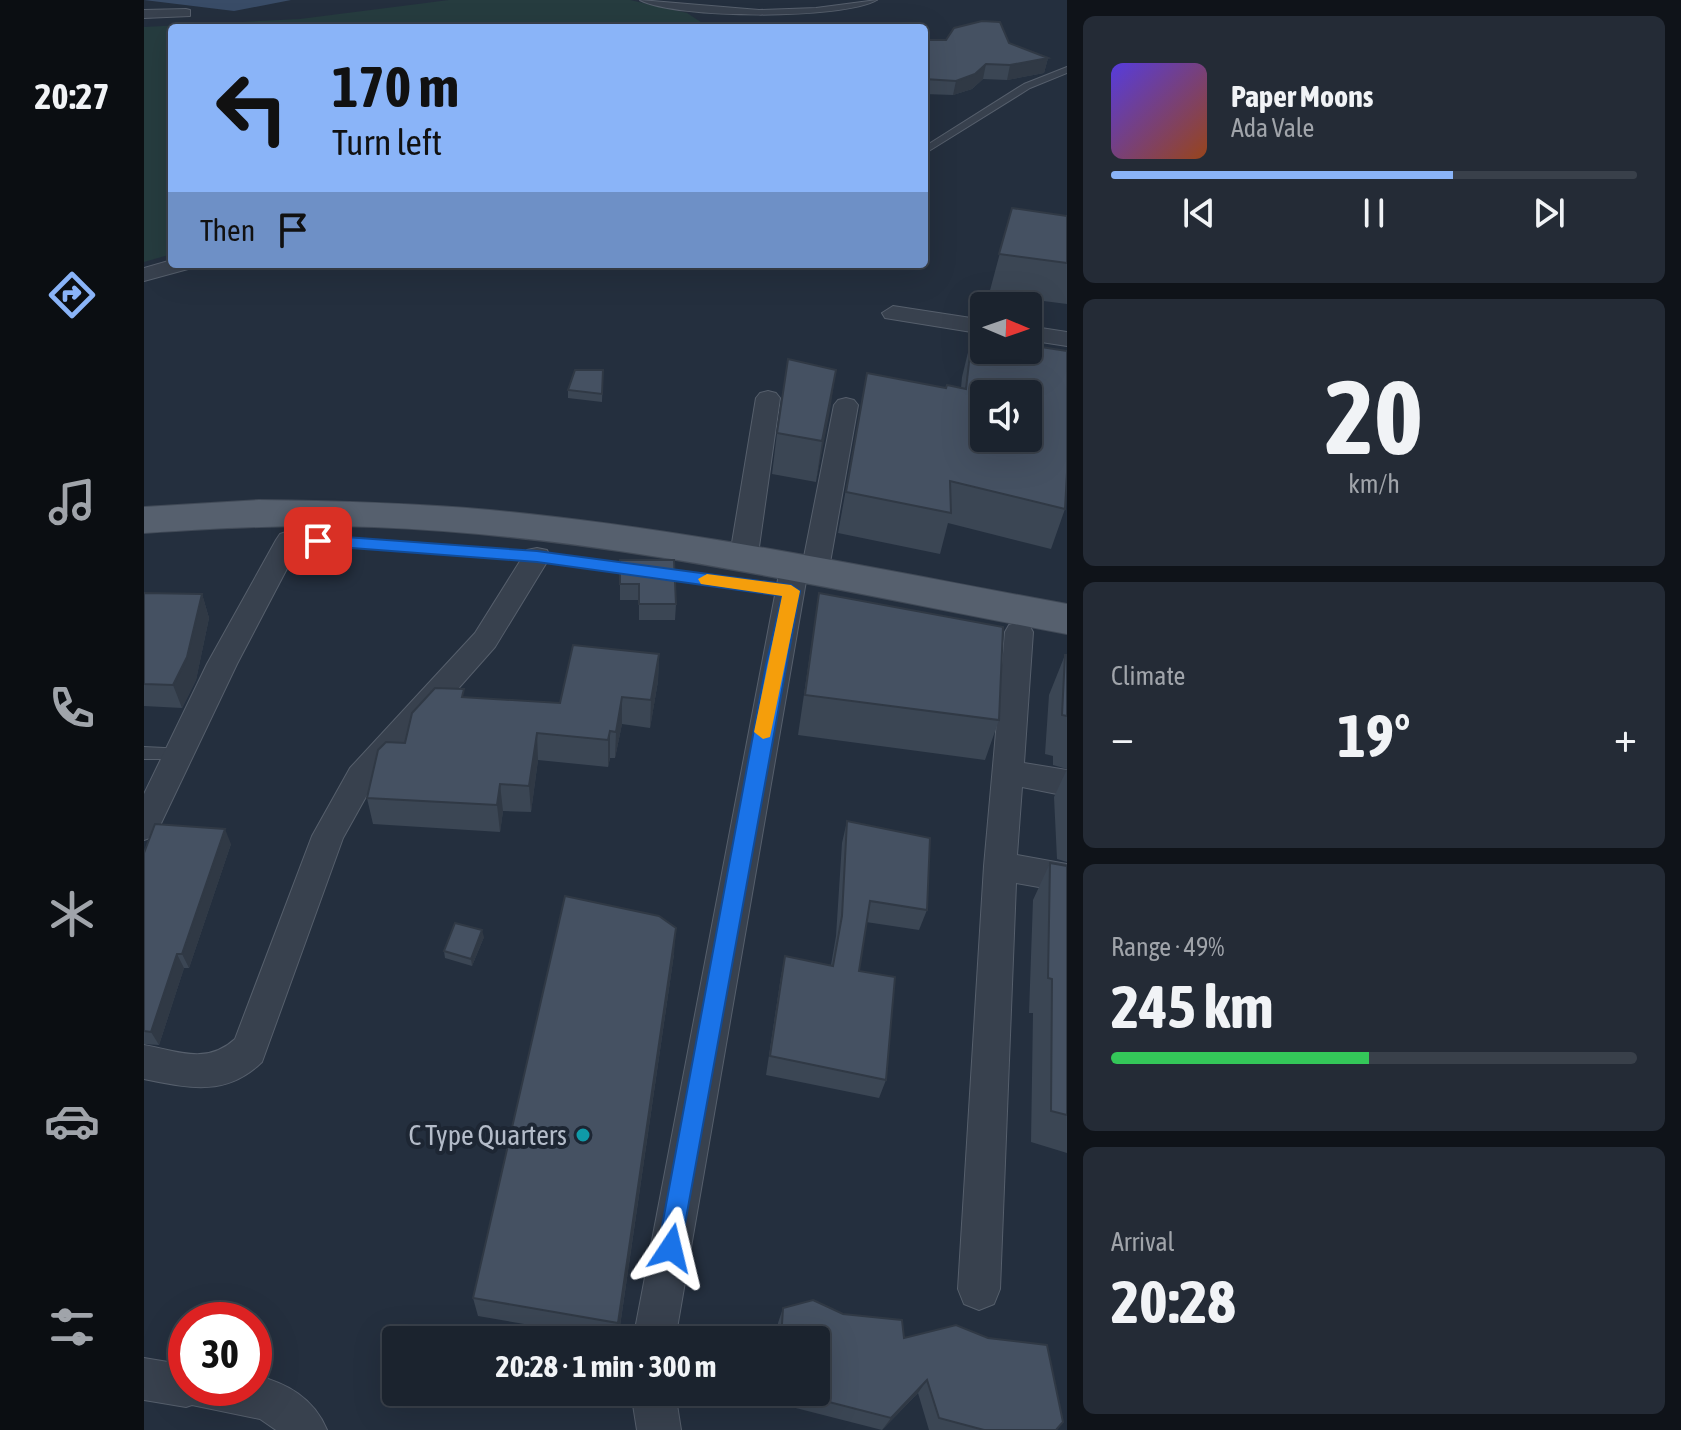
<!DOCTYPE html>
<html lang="en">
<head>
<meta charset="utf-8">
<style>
  :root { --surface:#1b232e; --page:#242b36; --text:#f1f3f6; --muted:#a0a4aa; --line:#39404a; --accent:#8ab4f8 }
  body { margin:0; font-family:"Asap Condensed",sans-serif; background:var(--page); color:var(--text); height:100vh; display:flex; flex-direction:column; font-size:30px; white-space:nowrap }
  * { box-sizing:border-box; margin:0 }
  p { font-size:26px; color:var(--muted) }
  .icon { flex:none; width:44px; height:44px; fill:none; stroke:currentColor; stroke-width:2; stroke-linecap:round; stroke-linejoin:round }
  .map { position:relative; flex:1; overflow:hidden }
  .side { display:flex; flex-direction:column; gap:16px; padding:16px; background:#0f1319; width:614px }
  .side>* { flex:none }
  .hud { position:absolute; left:24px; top:24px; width:760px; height:244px; border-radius:8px; box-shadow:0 8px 32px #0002,0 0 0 2px var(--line); background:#8ab4f8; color:#111; overflow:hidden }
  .needle { width:52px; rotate:92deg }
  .tools { position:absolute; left:826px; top:292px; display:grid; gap:16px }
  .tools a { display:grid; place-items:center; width:72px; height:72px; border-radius:8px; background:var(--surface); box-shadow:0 8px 32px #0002,0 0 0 2px var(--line); font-size:40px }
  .speed { position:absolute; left:24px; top:1302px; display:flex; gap:16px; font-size:40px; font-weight:700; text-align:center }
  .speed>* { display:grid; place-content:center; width:104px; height:104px; border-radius:50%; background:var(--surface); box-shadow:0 8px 32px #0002,0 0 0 2px var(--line); line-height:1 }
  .speed .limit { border:12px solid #d22; background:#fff; color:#111 }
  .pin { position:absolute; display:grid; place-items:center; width:68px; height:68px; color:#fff; margin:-34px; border-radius:16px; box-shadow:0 4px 12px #0006 }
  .me { position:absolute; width:88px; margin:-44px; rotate:10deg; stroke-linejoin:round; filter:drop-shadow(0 0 6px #0008) }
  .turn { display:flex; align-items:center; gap:28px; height:168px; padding:0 32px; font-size:36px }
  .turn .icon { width:104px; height:104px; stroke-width:2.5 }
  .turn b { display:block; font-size:56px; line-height:68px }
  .then { display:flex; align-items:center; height:76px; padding:0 32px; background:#0003; gap:16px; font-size:30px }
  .big { font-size:60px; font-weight:700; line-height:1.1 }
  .side .widget { flex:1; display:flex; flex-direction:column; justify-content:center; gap:12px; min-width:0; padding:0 28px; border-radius:12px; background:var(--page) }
  .side .dial { align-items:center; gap:0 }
  .dial b { font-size:104px; line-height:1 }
  .song { display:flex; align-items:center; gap:24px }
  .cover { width:96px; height:96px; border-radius:12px; background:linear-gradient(135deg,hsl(250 70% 55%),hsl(20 70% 35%)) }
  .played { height:8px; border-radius:4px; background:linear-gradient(90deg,var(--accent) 65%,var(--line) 65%) }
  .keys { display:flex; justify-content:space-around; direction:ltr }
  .heat { display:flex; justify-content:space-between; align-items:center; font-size:44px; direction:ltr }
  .charge { height:12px; border-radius:6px; background:linear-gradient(90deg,#34c759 49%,var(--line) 0) }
  .trip { position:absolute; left:238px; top:1326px; width:448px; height:80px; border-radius:8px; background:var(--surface); box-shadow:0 8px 32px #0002,0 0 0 2px var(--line); font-weight:700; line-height:80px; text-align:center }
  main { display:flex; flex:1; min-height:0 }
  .menu { display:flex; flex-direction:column; width:144px; justify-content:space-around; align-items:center; background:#0b0e12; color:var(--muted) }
  .menu .icon { width:56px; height:56px }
  .menu .on { color:var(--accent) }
  .menu b { font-size:36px; color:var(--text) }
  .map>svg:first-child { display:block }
  .green { fill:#263c3f }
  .water { fill:#394c67 }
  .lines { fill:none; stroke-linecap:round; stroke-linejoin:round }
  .service-casing { stroke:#565f6c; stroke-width:2 }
  .pedestrian-casing { stroke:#565f6c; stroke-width:2 }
  .minor-casing { stroke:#565f6c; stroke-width:2 }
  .primary-casing { stroke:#414a57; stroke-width:2 }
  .service { fill:#38414e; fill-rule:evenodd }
  .pedestrian { fill:#38414e; fill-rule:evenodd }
  .minor { fill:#38414e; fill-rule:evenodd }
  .primary { fill:#56606e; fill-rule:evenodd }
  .wall { fill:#3b4654 }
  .shaded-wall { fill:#303945 }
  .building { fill:#455162; stroke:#303945; stroke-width:2; fill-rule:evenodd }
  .route { fill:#1a73e8; stroke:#114b97; stroke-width:2 }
  .slow { fill:#f59e0b }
  .culture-dot { fill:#0f9aa8; stroke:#1d2633; stroke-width:3 }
  .labels { text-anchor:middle; stroke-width:8; stroke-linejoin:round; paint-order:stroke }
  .near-poi-label { font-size:28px; fill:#b4bcc9; stroke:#1d2633; text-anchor:end }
</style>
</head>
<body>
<main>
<nav class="menu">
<b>20:27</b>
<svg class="icon on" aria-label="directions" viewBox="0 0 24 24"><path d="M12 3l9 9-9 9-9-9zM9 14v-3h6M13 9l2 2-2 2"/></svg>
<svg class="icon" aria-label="music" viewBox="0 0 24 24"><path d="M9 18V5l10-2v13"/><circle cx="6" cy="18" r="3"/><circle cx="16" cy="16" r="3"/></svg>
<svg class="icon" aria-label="phone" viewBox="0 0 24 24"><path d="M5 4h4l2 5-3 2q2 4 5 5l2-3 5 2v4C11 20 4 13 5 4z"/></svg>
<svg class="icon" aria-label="climate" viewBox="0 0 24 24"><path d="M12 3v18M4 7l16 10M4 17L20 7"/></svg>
<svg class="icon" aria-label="car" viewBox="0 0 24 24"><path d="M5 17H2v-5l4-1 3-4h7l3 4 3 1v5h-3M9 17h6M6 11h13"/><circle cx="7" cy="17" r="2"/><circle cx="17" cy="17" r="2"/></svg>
<svg class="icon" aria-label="filters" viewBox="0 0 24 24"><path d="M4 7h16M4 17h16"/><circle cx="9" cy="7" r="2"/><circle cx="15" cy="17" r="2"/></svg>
</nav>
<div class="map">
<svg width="923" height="1430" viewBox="0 0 923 1430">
  <rect width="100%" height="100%" fill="#242f3e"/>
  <path class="green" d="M305 0H486L543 13 566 28H28V254L0 262V27L156 19Z"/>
  <path class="water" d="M0 0H147L90 11Z"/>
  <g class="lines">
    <g class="service-casing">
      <path id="service" d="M496 0 615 10 672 8 733 0C697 20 532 19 496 0Z
        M923 67V73L886 88 780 154V147L880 84Z
        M0 747 41 749 43 754 41 759H0Z"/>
    </g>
    <g class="pedestrian-casing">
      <path id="pedestrian" d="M42 9 46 10V16L0 18V10Z"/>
    </g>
    <g class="minor-casing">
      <path id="minor" d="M28 260V264H47L44 269 0 281V268Z
        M749 306 840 320V334L741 318 738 313Z
        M884 326 923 332V346L884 340Z
        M624 391 632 393 636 398 613 561 609 568 599 570 589 568 585 561 612 398 616 393Z
        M702 398 710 400 714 405 684 574 680 581 670 584 662 581 531 1340H489L636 569 640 562 650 560 659 562 690 405 694 400Z
        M145 531 154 534 158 540 93 664 11 836 0 840V794L63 664 132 540 136 534Z
        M393 548 403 550 406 557 351 647 228 786 199 838 118 1062C82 1097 45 1088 0 1079V1045C33 1051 63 1065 91 1039L168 836 206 768 331 633 383 550Z
        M875 622 885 625 889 632 880 763 923 770V796L878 787 873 855 923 864V892L872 883 856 1289 850 1304 835 1310 820 1304 814 1289 840 866 861 632 865 625Z
        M0 1358 42 1365V1388H110V1375C143 1383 170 1398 183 1430H132L116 1419 48 1405 42 1407 0 1400Z
        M487 1392H531L537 1430H493Z"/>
    </g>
    <g class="primary-casing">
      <path id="primary" d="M115 500C193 501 269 503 346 510 540 528 732 569 923 604V634C694 591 463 536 230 527 153 524 77 528 0 533V507Z"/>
    </g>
    <use href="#service" class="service"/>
    <use href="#pedestrian" class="pedestrian"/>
    <use href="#minor" class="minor"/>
    <use href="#primary" class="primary"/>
  </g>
  <path class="wall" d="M780 40 865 43 904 58 900 73 863 80 839 79 828 89 809 95 780 94Z
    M868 208 923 216V304L845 294Z
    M828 336 921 509 907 549 804 523 796 554 694 533 723 373 802 388H817L818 377Z
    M459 370 458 402 424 398V390Z
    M692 370 672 482 628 474 633 433Z
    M476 560 532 604 531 620H495V600H476Z
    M0 593 58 594 65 618 52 680 38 708 0 706Z
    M675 593 855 720 841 760 654 735Z
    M515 654 514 681 506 728 478 724 471 758H466L464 767 394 760 387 812 359 811 356 832 229 824 223 798 261 743 321 697 416 703Z
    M921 655H923V862L913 859 910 797 923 769 909 765V756L901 754 905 695Z
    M703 821 783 910 775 930 722 922 715 971 742 1080 735 1098 622 1075 637 976 641 956 687 965 692 936 698 843Z
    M87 844 45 968H40L15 1045 0 1044V853Z
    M906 863 923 866V1153L887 1142 889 1013H885L889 900Z
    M340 937 328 966 301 958 300 951Z
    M530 954 474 1340 334 1316 329 1298Z
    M639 1308 699 1314 760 1338 912 1430H785L774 1393 738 1430 640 1405 637 1392H672V1340H633L634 1323Z"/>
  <path class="shaded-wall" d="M904 58 900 73 863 80 866 65Z
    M842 64 839 79 828 89 809 95 812 81Z
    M692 370 686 411 672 482 678 441Z
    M58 594 65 618 52 680 38 708 29 685Z
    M515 654 514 681 506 728 507 700Z
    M478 697V724L471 758 472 732Z
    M466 731V758L464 767V740Z
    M393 733 394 760 387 812 385 786Z
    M356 784 359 811 356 832 353 805Z
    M81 829 87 844 45 968 38 954Z
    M532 928 530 954 474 1340V1323Z
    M338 930 340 937 328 966 327 959Z
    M33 954 40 968 15 1045 7 1032Z
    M783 1380 774 1393 738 1430 747 1418Z"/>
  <path class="building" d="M838 21 856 22 865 43 904 58 866 65 842 64 831 74 812 81 780 79V40H802L810 28Z
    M868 208 923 216V263L855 254Z
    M828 336 840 338V350H884V345L923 351V473L921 509 806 481 807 513 702 492 723 373 802 388 803 385 822 389ZM840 394H884V438H840Z
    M644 359 692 370 678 441 633 433Z
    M431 370H459L458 394 424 390Z
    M476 560H530L532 604H495V584H476Z
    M0 593 58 594 43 657 29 685 0 684Z
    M675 593 859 627 855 720 661 695Z
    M429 645 515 654 507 700 478 697 472 732 466 731 464 740 393 733 385 786 356 784 353 805 223 798 234 750 242 742 261 743 268 713 291 688 320 689 318 697 416 703Z
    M921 655H923V716L918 715Z
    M703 821 786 838 783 910 726 901 715 971 751 977 742 1080 626 1056 641 956 689 966 698 916Z
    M11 824 81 829 38 954H33L7 1032 0 1031V853Z
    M906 863 923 866V1115L907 1111 908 979 904 978Z
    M421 896 515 916 532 928 474 1323 329 1298Z
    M311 923 338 930 327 959 300 951Z
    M669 1300 699 1314 758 1320 760 1338 812 1325 844 1338 903 1345 919 1422 912 1430H840L795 1418 783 1380 747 1418 646 1392H672V1340H637L639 1308Z"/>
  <path class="route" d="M174 535 393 551 647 585 656 591 535 1257 527 1260 518 1257 514 1248 622 665 638 596 393 562 168 545V537Z"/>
  <path class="slow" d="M563 574 647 585 656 591 626 737 619 739 610 732 638 596 557 584 554 579Z"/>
  <circle class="culture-dot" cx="439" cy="1135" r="8"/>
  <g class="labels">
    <g class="near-poi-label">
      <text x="423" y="1145">C Type Quarters</text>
    </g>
  </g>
</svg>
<div class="tools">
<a><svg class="needle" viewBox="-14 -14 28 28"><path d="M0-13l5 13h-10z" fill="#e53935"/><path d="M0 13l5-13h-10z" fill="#a0a4aa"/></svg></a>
<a><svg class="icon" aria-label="sound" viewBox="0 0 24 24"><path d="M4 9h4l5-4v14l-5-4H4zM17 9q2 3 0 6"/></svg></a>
</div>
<div class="speed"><div class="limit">30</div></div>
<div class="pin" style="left:174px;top:541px;background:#d93025"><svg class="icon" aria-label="arrive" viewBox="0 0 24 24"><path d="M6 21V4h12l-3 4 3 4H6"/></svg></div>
<svg class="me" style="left:527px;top:1248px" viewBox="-20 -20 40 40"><path d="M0-17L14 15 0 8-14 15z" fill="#1a73e8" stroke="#fff" stroke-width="4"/></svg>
<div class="trip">20:28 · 1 min · 300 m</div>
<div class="hud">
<div class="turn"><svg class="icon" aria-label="left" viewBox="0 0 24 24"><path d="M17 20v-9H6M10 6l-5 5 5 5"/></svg><div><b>170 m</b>Turn left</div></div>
<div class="then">Then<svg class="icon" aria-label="arrive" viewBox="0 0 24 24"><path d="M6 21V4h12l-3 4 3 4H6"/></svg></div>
</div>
</div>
<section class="side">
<div class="widget">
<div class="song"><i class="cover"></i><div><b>Paper Moons</b><p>Ada Vale</p></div></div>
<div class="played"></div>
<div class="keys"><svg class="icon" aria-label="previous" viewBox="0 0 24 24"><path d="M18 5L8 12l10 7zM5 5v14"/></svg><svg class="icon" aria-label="pause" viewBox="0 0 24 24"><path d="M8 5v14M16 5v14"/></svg><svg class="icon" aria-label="next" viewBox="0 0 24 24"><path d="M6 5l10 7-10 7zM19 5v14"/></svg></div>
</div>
<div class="widget dial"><b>20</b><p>km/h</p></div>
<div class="widget"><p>Climate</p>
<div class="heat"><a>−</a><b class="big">19°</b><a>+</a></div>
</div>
<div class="widget"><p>Range · 49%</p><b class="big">245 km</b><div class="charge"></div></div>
<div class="widget"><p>Arrival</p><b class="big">20:28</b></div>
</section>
</main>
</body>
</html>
